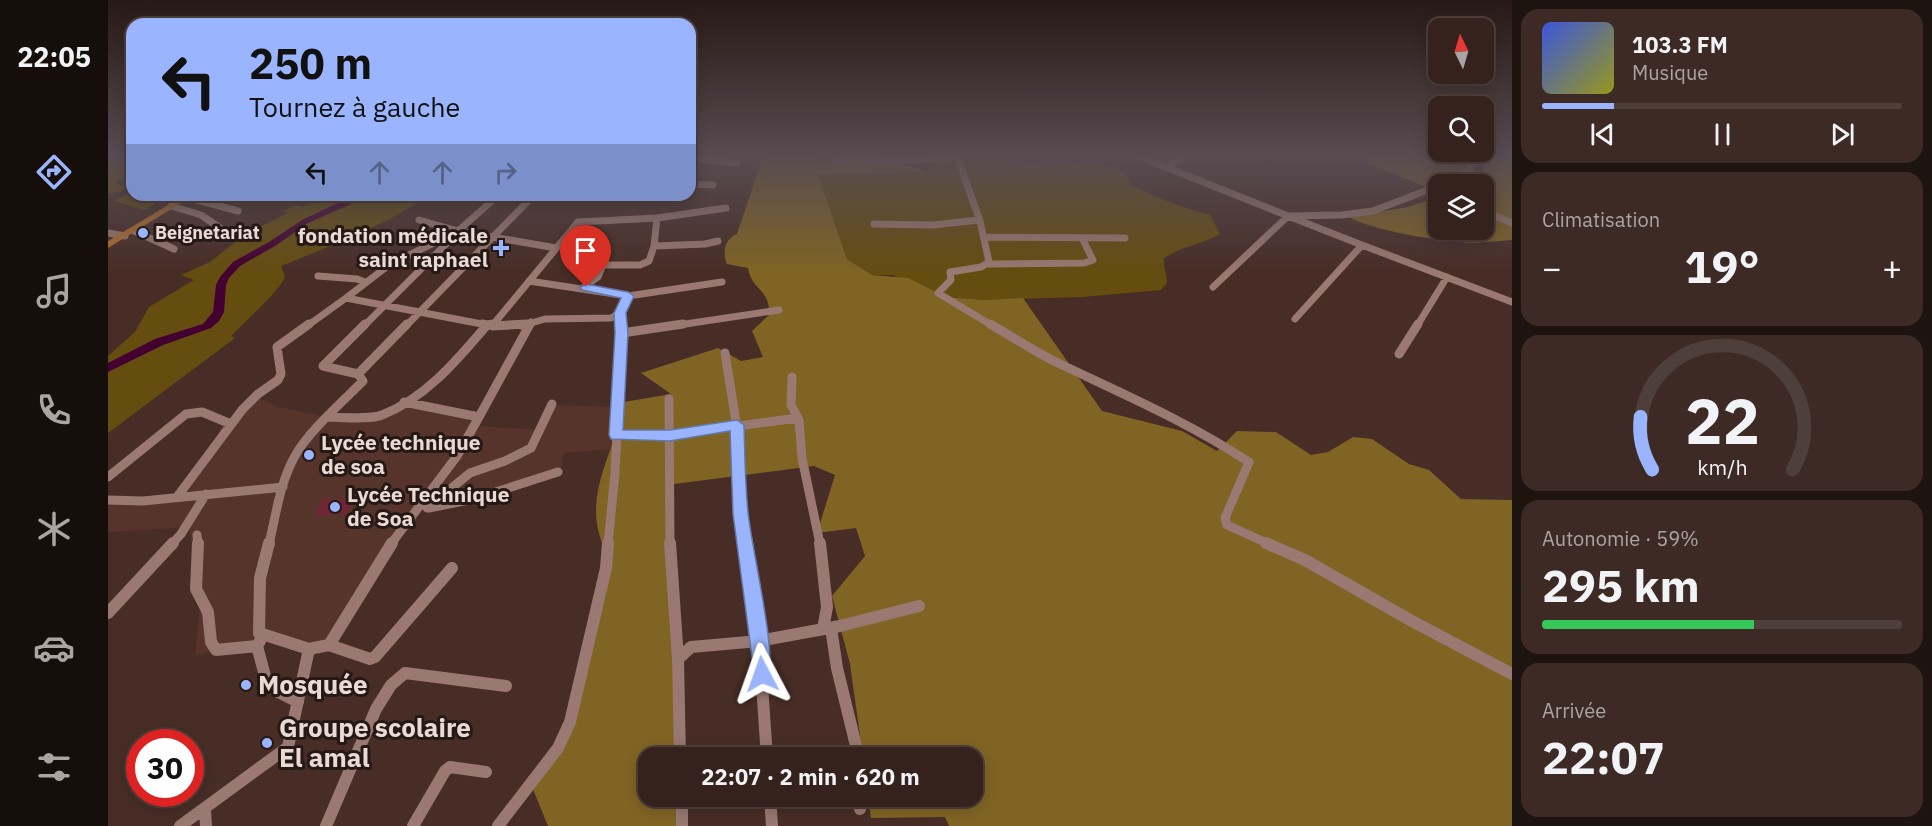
<!DOCTYPE html>
<html lang="fr">
<head>
<meta charset="utf-8">
<style>
  :root { --surface:#35221c; --page:#3d2a25; --text:#f1f3f6; --muted:#aaa4a3; --line:#4f3f3b; --accent:#9ab5fd }
  body { margin:0; font-family:"IBM Plex Sans",sans-serif; background:var(--page); color:var(--text); height:100vh; display:flex; flex-direction:column; font-size:22px; white-space:nowrap }
  * { box-sizing:border-box; margin:0 }
  p { font-size:20px; color:var(--muted) }
  .icon { flex:none; width:33px; height:33px; fill:none; stroke:currentColor; stroke-width:2; stroke-linecap:round; stroke-linejoin:round }
  .map { position:relative; flex:1; overflow:hidden }
  .side { display:flex; flex-direction:column; gap:9px; padding:9px; background:#1d130f; width:420px }
  .side>* { flex:none }
  .hud { position:absolute; left:18px; top:18px; width:570px; height:183px; border-radius:18px; box-shadow:0 3px 15px #0003,0 0 0 2px var(--line); background:#9ab5fd; color:#111; overflow:hidden }
  .needle { width:39px; rotate:355deg }
  .buttons { position:absolute; left:1320px; top:18px; display:grid; gap:12px }
  .buttons a { display:grid; place-items:center; width:66px; height:66px; border-radius:12px; background:var(--surface); box-shadow:0 3px 15px #0003,0 0 0 2px var(--line); font-size:30px }
  .speed { position:absolute; left:18px; top:729px; display:flex; gap:12px; font-size:30px; font-weight:700; text-align:center }
  .speed>* { display:grid; place-content:center; width:78px; height:78px; border-radius:50%; background:var(--surface); box-shadow:0 3px 15px #0003,0 0 0 2px var(--line); line-height:1 }
  .speed .limit { border:9px solid #d22; background:#fff; color:#111 }
  .pin { position:absolute; display:grid; place-items:center; width:51px; height:51px; color:#fff; margin:-62px -26px; border-radius:50% 50% 50% 0; rotate:-45deg; box-shadow:0 0 6px #0007 }
  .pin .icon { rotate:45deg }
  .me { position:absolute; width:66px; margin:-33px; rotate:356deg; stroke-linejoin:round; filter:drop-shadow(0 0 4px #0008) }
  .turn { display:flex; align-items:center; gap:21px; height:126px; padding:0 24px; font-size:27px }
  .turn .icon { width:78px; height:78px; stroke-width:2.5 }
  .turn b { display:block; font-size:42px; line-height:51px }
  .lanes { display:flex; align-items:center; height:57px; padding:0 24px; background:#0003; justify-content:center; gap:30px; direction:ltr }
  .lanes .off { opacity:.35 }
  .big { font-size:45px; font-weight:700; line-height:1.1 }
  .side .tile { flex:1; display:flex; flex-direction:column; justify-content:center; gap:9px; min-width:0; padding:0 21px; border-radius:18px; background:var(--page) }
  .side .dial { align-items:center; gap:0 }
  .dial svg { height:156px; overflow:visible; fill:none; stroke:var(--line); stroke-width:7; stroke-linecap:round; text-anchor:middle }
  .dial text { fill:var(--text); stroke:none }
  .song { display:flex; align-items:center; gap:18px }
  .cover { width:72px; height:72px; border-radius:9px; background:linear-gradient(135deg,hsl(230 70% 55%),hsl(60 70% 35%)) }
  .played { height:6px; border-radius:3px; background:linear-gradient(90deg,var(--accent) 20%,var(--line) 20%) }
  .keys { display:flex; justify-content:space-around; direction:ltr }
  .heat { display:flex; justify-content:space-between; align-items:center; font-size:33px; direction:ltr }
  .charge { height:9px; border-radius:4px; background:linear-gradient(90deg,#34c759 59%,var(--line) 0) }
  .trip { position:absolute; left:530px; top:747px; width:345px; height:60px; border-radius:18px; background:var(--surface); box-shadow:0 3px 15px #0003,0 0 0 2px var(--line); font-weight:700; line-height:60px; text-align:center }
  main { display:flex; flex:1; min-height:0 }
  .tabs { display:flex; flex-direction:column; width:108px; justify-content:space-around; align-items:center; background:#150e0b; color:var(--muted) }
  .tabs .icon { width:42px; height:42px }
  .tabs .active { color:var(--accent) }
  .tabs b { font-size:27px; color:var(--text) }
  .map>svg:first-child { display:block }
  .built { fill:#56342b }
  .green { fill:#654d10 }
  .forest { fill:#7f6424 }
  .lines { fill:none; stroke-linecap:round; stroke-linejoin:round }
  .river { fill:#430030; fill-rule:evenodd }
  .building { fill:#732538 }
  .minor-far2 { stroke:#997971; stroke-width:7 }
  .minor-far1 { stroke:#997971; stroke-width:9 }
  .minor { stroke:#997971; stroke-width:12 }
  .major { fill:#af6f2f; fill-rule:evenodd }
  .route { fill:#9ab5fd; stroke:#6476a4; stroke-width:1.5 }
  .poi-dot { fill:#9ab5fd; stroke:#251916; stroke-width:2 }
  .labels { text-anchor:middle; stroke-width:6; stroke-linejoin:round; paint-order:stroke }
  .far-poi-label { font-size:18px; font-weight:bold; fill:#ebd9d4; stroke:#251916; text-anchor:start }
  .poi-label { font-size:21px; font-weight:bold; fill:#ebd9d4; stroke:#251916; text-anchor:start }
  .near-poi-label { font-size:26px; font-weight:bold; fill:#ebd9d4; stroke:#251916; text-anchor:start }
</style>
</head>
<body>
<main>
<nav class="tabs">
<b>22:05</b>
<svg class="icon active" aria-label="directions" viewBox="0 0 24 24"><path d="M12 3l9 9-9 9-9-9zM9 14v-3h6M13 9l2 2-2 2"/></svg>
<svg class="icon" aria-label="music" viewBox="0 0 24 24"><path d="M9 18V5l10-2v13"/><circle cx="6" cy="18" r="3"/><circle cx="16" cy="16" r="3"/></svg>
<svg class="icon" aria-label="phone" viewBox="0 0 24 24"><path d="M5 4h4l2 5-3 2q2 4 5 5l2-3 5 2v4C11 20 4 13 5 4z"/></svg>
<svg class="icon" aria-label="climate" viewBox="0 0 24 24"><path d="M12 3v18M4 7l16 10M4 17L20 7"/></svg>
<svg class="icon" aria-label="car" viewBox="0 0 24 24"><path d="M5 17H2v-5l4-1 3-4h7l3 4 3 1v5h-3M9 17h6M6 11h13"/><circle cx="7" cy="17" r="2"/><circle cx="17" cy="17" r="2"/></svg>
<svg class="icon" aria-label="filters" viewBox="0 0 24 24"><path d="M4 7h16M4 17h16"/><circle cx="9" cy="7" r="2"/><circle cx="15" cy="17" r="2"/></svg>
</nav>
<div class="map">
<svg width="1404" height="826" viewBox="0 0 1404 826">
  <rect width="100%" height="100%" fill="#472d26"/>
  <path class="built" d="M143 395 171 407 219 417 273 416 296 402 371 417V426L428 430 440 405 506 407 516 417 503 449 456 453 452 471 392 491 312 508 306 522 301 518 236 629 201 649 152 638 87 656 93 597 81 527 0 532V501L66 495 105 445 112 429Z"/>
  <path class="green" d="M0 156H24V172L9 181 12 185 20 187 12 192 0 193Z
    M823 156H899L900 163C933 171 1010 147 1024 185 1049 199 1075 207 1102 215L1112 234C1094 245 1076 245 1056 258 1055 267 1059 274 1059 283L1053 290 974 297 877 300 838 297 785 275H764L739 259 709 175 819 172Z
    M24 191V195L50 198 46 200 47 204 37 210 6 201Z
    M206 195H321C275 227 224 245 173 266L177 277C169 294 138 320 123 336L127 338 0 433V356L27 332 41 307 86 280 73 275 102 262 136 235 180 213 176 211 186 205 196 207 209 199Z"/>
  <path class="forest" d="M655 156 782 159 819 172 710 175 739 259 764 275 800 278 838 297 877 300 915 298 994 411 1074 431 1109 451 1129 431 1168 432 1203 455 1220 452 1245 437 1264 439 1301 464 1321 470 1353 499 1404 500V826H841L837 817 763 818 760 797 864 796V758L755 757 742 664 724 596 757 556 748 528 709 533 727 475 706 466 566 484 561 507 574 757 540 758V796L575 797 576 826H440L420 777 445 749 461 714 499 558C494 543 488 528 488 512 488 481 504 444 516 417L506 407 510 403 563 394 533 373 610 348 633 361 655 357 644 331 661 315C663 289 643 290 640 268L619 264C614 253 617 238 629 234Z
    M1263 156H1322L1374 173 1378 156H1404V240C1388 241 1370 244 1353 242 1326 240 1263 230 1241 217L1300 207 1330 197V230H1376V184H1330V192L1255 161Z"/>
  <g class="lines">
    <path class="river" d="M246 195H256L243 204 200 223 167 246 132 266 121 278 118 285 116 312 111 321 103 328 55 345 0 372V363L47 339 95 324 105 312 108 285 112 277 125 262 161 242 194 220Z"/>
  </g>
  <path class="building" d="M246 499 239 514 207 515 215 500Z"/>
  <g class="lines">
    <path class="minor-far2" d="M849 156 872 221 881 262 873 267 842 272 843 280 830 293 885 326
      M1030 156 1180 216 1233 215 1265 211 1330 186
      M1351 156 1369 162
      M582 158 629 163
      M727 159 810 160 849 157
      M1059 168 1075 156
      M582 184 605 185
      M1334 184 1360 170 1371 156
      M165 195 170 197
      M78 197 130 211
      M63 206 93 215 118 232
      M1376 211 1404 223
      M311 220 350 231 385 200
      M766 224 825 225 871 220
      M26 231 66 249
      M0 233 17 236
      M878 237 1017 238
      M1254 245 1404 302
      M546 246 597 244 610 241
      M878 264 976 263 985 260 974 238
      M495 265H532L541 261 546 246 549 218
      M210 276 249 279 257 282
      M421 281 520 296 614 282
      M476 287 490 277 495 265 492 257 494 250
      M1105 287 1180 216 1254 245 1187 319
      M379 325 238 298 281 265 350 231 448 248
      M199 326 238 298
      M256 326 347 235
      M298 326 426 195
      M378 326H382
      M384 326 470 222 549 218 618 208
      M413 326 437 319 503 318 512 313 520 296
      M421 326 423 322
      M564 326 671 310
      M1309 326 1339 277"/>
    <path class="minor-far1" d="M374 324 379 325
      M882 324C905 337 927 352 950 363 1015 394 1080 422 1141 462L1117 518 1119 525 1161 544
      M384 326 419 324
      M617 353 629 428 632 514 636 544
      M1291 354 1310 324
      M250 374 215 366 257 324
      M684 377 683 405 691 420 694 458 712 544
      M561 399 562 544
      M296 402 371 417 422 324
      M219 417C233 417 262 420 274 415 318 398 350 359 379 325L386 324
      M508 435H562L690 418
      M0 477 78 414 94 412 123 424
      M69 497 134 410 150 394 170 380 173 374 169 347 201 324
      M0 500 35 501 175 487
      M319 508 362 473 397 461 423 448 444 404
      M321 508 366 499 450 472
      M89 535 90 544
      M64 544 73 534 98 494
      M161 544C168 515 172 482 187 456 199 433 236 400 255 381L250 374 299 324
      M283 544 349 456 371 417
      M500 544 507 473 514 333 575 324"/>
    <path class="minor" d="M90 543 88 589 100 612 103 642 108 650 149 646
      M161 543 152 578 151 633 201 649 221 645 284 543
      M562 543 570 659 572 758
      M636 543 651 641 659 758
      M712 543 719 607 715 629
      M1158 543 1197 560 1302 620 1404 674
      M0 613 65 543
      M723 628 729 668 751 758
      M152 641 149 646 160 687 190 702
      M221 645 262 659 267 657 344 568
      M570 659 583 647 651 641 732 626 811 606
      M574 796V826
      M662 796 664 826
      M97 809 98 826
      M752 809 753 796
      M72 826 180 747 201 649
      M218 826 268 709 283 685 297 673 398 686
      M305 826 337 771 342 767 378 772
      M390 826 450 748 462 722 498 568 500 543"/>
    <path class="major" d="M77 195H86L0 248V241Z"/>
  </g>
  <linearGradient id="sky" x2="0" y2="1"><stop stop-color="#271915"/><stop offset="0.57" stop-color="#584c52"/><stop offset="1" stop-color="#584c52" stop-opacity="0"/></linearGradient>
  <rect width="1404" height="272" fill="url(#sky)"/>
  <path class="route" d="M478 284 520 292 526 296 518 313 520 333 515 430H562L629 420 636 425C637 454 637 483 640 512 643 545 670 657 660 680L654 682 647 680 625 514 622 431 562 441 503 439 501 435 507 333 506 313 513 298 474 290 472 287Z"/>
  <g class="poi-dot">
    <circle cx="35" cy="233" r="6"/>
    <path d="M390 239h6v6h6v6h-6v6h-6v-6h-6v-6h6z"/>
    <circle cx="201" cy="455" r="6"/>
    <circle cx="227" cy="507" r="6"/>
    <circle cx="138" cy="685" r="6"/>
    <circle cx="159" cy="743" r="6"/>
  </g>
  <g class="labels">
    <g class="far-poi-label">
      <text x="47" y="239">Beignetariat</text>
    </g>
    <g class="poi-label">
      <text x="380" y="243" text-anchor="end">fondation médicale<tspan x="380" dy="24">saint raphael</tspan></text>
      <text x="213" y="450">Lycée technique<tspan x="213" dy="24">de soa</tspan></text>
      <text x="239" y="502">Lycée Technique<tspan x="239" dy="24">de Soa</tspan></text>
    </g>
    <g class="near-poi-label">
      <text x="150" y="694">Mosquée</text>
      <text x="171" y="737">Groupe scolaire<tspan x="171" dy="30">El amal</tspan></text>
    </g>
  </g>
</svg>
<div class="buttons">
<a><svg class="needle" viewBox="-14 -14 28 28"><path d="M0-13l5 13h-10z" fill="#e53935"/><path d="M0 13l5-13h-10z" fill="#aaa4a3"/></svg></a>
<a><svg class="icon" aria-label="search" viewBox="0 0 24 24"><circle cx="10" cy="10" r="6"/><path d="M15 15l6 6"/></svg></a>
<a><svg class="icon" aria-label="layers" viewBox="0 0 24 24"><path d="M12 4l9 5-9 5-9-5zM3 14l9 5 9-5"/></svg></a>
</div>
<div class="speed"><div class="limit">30</div></div>
<div class="pin" style="left:478px;top:287px;background:#d93025"><svg class="icon" aria-label="arrive" viewBox="0 0 24 24"><path d="M6 21V4h12l-3 4 3 4H6"/></svg></div>
<svg class="me" style="left:654px;top:674px" viewBox="-20 -20 40 40"><path d="M0-17L14 15 0 8-14 15z" fill="#9ab5fd" stroke="#fff" stroke-width="4"/></svg>
<div class="trip">22:07 · 2 min · 620 m</div>
<div class="hud">
<div class="turn"><svg class="icon" aria-label="left" viewBox="0 0 24 24"><path d="M17 20v-9H6M10 6l-5 5 5 5"/></svg><div><b>250 m</b>Tournez à gauche</div></div>
<div class="lanes"><svg class="icon" aria-label="left" viewBox="0 0 24 24"><path d="M17 20v-9H6M10 6l-5 5 5 5"/></svg><svg class="icon off" aria-label="ahead" viewBox="0 0 24 24"><path d="M12 20V5M6 11l6-6 6 6"/></svg><svg class="icon off" aria-label="ahead" viewBox="0 0 24 24"><path d="M12 20V5M6 11l6-6 6 6"/></svg><svg class="icon off" aria-label="right" viewBox="0 0 24 24"><path d="M7 20v-9h11M14 6l5 5-5 5"/></svg></div>
</div>
</div>
<section class="side">
<div class="tile">
<div class="song"><i class="cover"></i><div><b>103.3 FM</b><p>Musique</p></div></div>
<div class="played"></div>
<div class="keys"><svg class="icon" aria-label="previous" viewBox="0 0 24 24"><path d="M18 5L8 12l10 7zM5 5v14"/></svg><svg class="icon" aria-label="pause" viewBox="0 0 24 24"><path d="M8 5v14M16 5v14"/></svg><svg class="icon" aria-label="next" viewBox="0 0 24 24"><path d="M6 5l10 7-10 7zM19 5v14"/></svg></div>
</div>
<div class="tile"><p>Climatisation</p>
<div class="heat"><a>−</a><b class="big">19°</b><a>+</a></div>
</div>
<div class="tile dial"><svg viewBox="0 0 100 80">
<path d="M14 69A42 42 0 1 1 86 69"/>
<path d="M14 69A42 42 0 0 1 8 42" stroke="#9ab5fd"/>
<text x="50" y="56" font-size="32" font-weight="700">22</text>
<text x="50" y="72" font-size="11">km/h</text>
</svg></div>
<div class="tile"><p>Autonomie · 59%</p><b class="big">295 km</b><div class="charge"></div></div>
<div class="tile"><p>Arrivée</p><b class="big">22:07</b></div>
</section>
</main>
</body>
</html>
